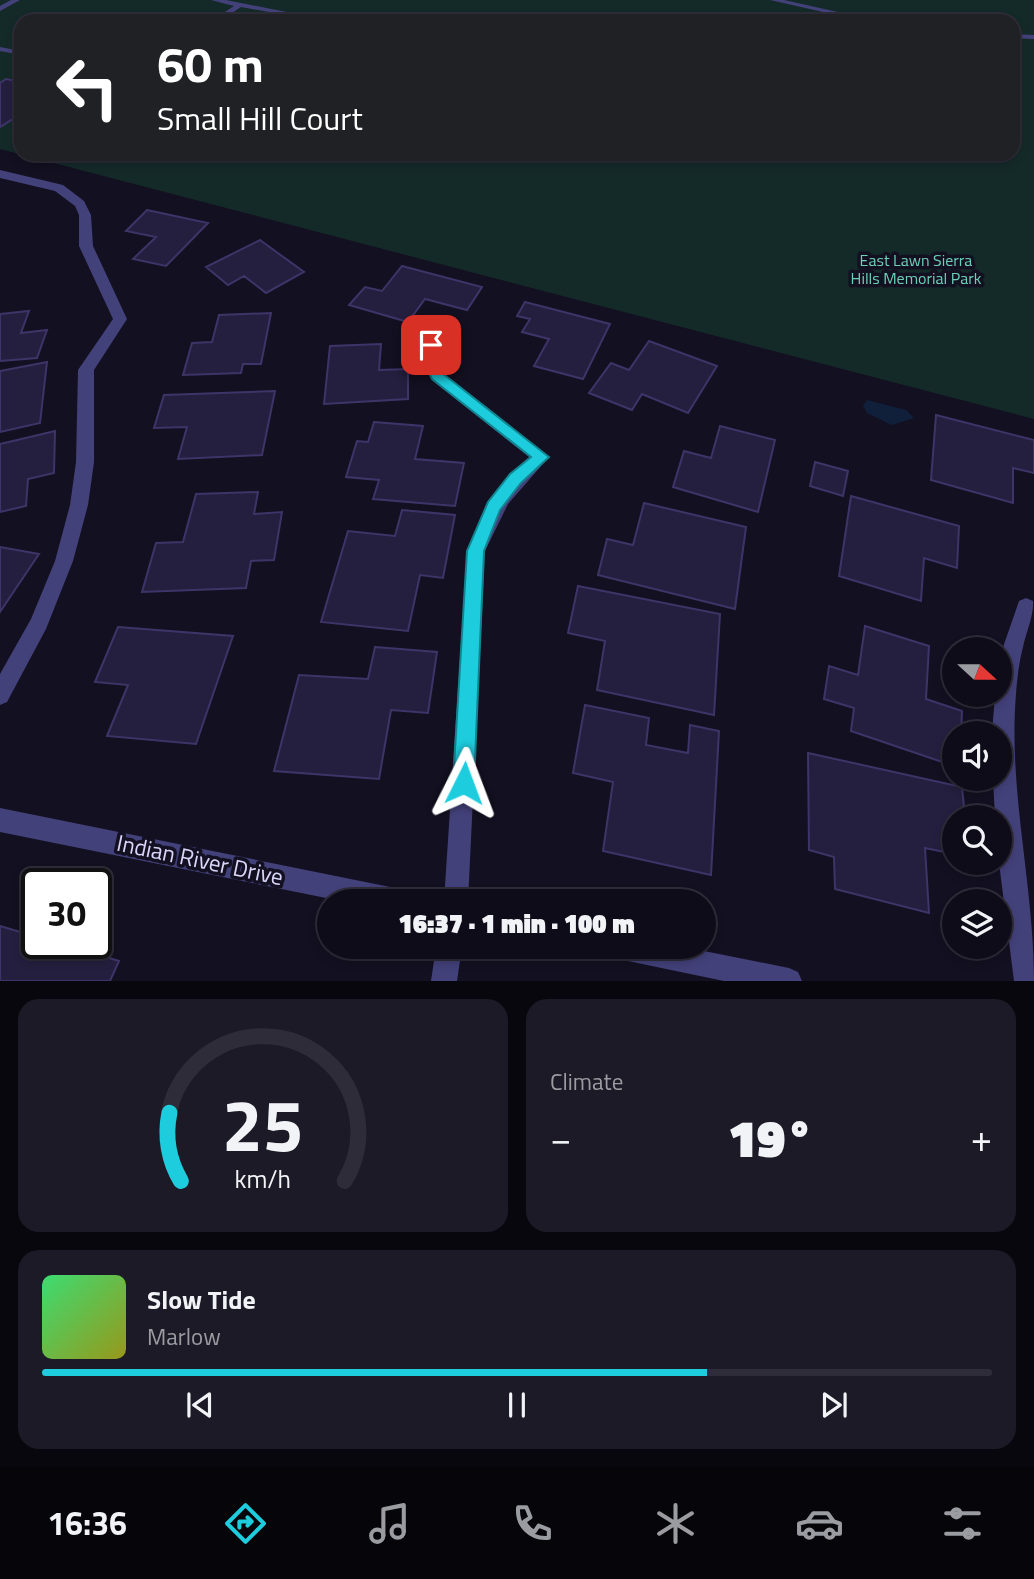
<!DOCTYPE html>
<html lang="en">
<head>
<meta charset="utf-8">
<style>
  :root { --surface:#0e0c19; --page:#1c1a26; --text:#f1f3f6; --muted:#9b9ba2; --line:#2e2c38; --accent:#1dcdde }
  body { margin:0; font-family:"Titillium Web",sans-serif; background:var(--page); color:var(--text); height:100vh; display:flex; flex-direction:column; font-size:26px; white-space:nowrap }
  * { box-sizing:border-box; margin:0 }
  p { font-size:23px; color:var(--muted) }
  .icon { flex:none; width:38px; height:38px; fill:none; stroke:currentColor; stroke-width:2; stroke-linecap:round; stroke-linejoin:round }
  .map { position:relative; height:981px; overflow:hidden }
  .drawer { display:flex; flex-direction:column; gap:18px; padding:18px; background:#08070e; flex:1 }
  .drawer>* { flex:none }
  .guide { position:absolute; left:14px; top:14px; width:1006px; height:147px; border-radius:21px; box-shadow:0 4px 10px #0003,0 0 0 2px var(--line); background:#202124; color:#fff; overflow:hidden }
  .needle { width:46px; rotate:111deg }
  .buttons { position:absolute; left:942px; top:637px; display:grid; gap:14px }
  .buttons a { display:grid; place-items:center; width:70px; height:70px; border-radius:50%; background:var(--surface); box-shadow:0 4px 10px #0003,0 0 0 2px var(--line); font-size:35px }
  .speed { position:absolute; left:21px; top:868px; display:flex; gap:14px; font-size:35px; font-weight:700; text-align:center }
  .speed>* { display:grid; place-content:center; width:91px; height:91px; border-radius:50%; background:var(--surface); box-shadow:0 4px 10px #0003,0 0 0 2px var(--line); line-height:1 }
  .speed .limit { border:4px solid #111; border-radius:10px; background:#fff; color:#111 }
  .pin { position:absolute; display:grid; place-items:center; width:60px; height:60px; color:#fff; margin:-30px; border-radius:14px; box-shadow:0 4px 10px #0006 }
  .me { position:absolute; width:77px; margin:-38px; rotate:3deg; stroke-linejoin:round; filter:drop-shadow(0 0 5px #0008) }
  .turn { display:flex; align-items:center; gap:24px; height:147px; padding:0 28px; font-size:32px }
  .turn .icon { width:91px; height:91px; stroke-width:2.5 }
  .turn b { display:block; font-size:49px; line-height:60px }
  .big { font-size:52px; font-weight:800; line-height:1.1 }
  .drawer .card { flex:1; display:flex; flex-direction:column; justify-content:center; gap:10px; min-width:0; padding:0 24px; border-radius:21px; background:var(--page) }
  .drawer .dial { align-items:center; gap:0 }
  .dial svg { height:182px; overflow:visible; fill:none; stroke:var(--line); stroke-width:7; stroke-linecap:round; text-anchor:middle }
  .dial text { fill:var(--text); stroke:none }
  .song { display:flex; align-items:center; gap:21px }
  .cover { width:84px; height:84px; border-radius:10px; background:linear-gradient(135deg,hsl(140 70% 55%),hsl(60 70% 35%)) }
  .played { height:7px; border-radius:4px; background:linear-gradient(90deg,var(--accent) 70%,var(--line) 70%) }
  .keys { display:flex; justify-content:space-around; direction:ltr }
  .heat { display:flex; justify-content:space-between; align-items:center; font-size:38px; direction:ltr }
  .drawer .tiles { flex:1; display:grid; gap:18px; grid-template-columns:1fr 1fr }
  .card:last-child { grid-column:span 2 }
  .trip { position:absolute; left:317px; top:889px; width:399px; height:70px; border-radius:35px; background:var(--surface); box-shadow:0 4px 10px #0003,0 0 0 2px var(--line); font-weight:800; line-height:70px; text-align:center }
  .menu { display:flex; height:112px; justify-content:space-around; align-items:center; background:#06050a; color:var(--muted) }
  .menu .icon { width:49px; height:49px }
  .menu .active { color:var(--accent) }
  .menu b { font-size:32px; color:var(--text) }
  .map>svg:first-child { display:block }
  .green { fill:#142a29; fill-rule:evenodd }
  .water { fill:#10203a }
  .building { fill:#251f3f; stroke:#3e3468; stroke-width:2 }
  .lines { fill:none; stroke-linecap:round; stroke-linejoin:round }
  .service { fill:#43417a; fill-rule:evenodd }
  .minor { fill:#43417a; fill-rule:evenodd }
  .route { fill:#1dcdde; stroke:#138590; stroke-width:2 }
  .labels { text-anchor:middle; stroke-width:7; stroke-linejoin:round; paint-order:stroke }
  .far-park-label { font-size:16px; fill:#6bd0b6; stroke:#131021 }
  .near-street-label { font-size:23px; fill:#dad6fa; stroke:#131021 }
</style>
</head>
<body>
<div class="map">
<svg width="1034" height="981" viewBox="0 0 1034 981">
  <rect width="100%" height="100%" fill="#131021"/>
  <path class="green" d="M0 0H1034V419L0 149ZM21 21H1013V154H21Z"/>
  <path class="water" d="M867 400 906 410 914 418 892 425 867 413 863 406Z"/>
  <path class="building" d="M6 79 21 82V114L0 127V83Z
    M147 210 208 223 166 266 133 259 156 237 126 231Z
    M260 240 304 272 266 293 244 276 228 285 206 267Z
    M402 266 482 287 467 310 425 299 408 322 349 305 365 287 382 291Z
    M525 302 610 324 583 379 534 366 549 339 522 332 530 319 517 316Z
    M29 311 21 333 47 330 37 358 0 361V314Z
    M271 313 261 364H243L241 373 183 375 192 343 212 342 219 315Z
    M649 341 717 366 688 413 642 394 632 410 589 393 611 363 629 370Z
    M381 344 379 370 408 369V399L324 404 330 346Z
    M47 362 40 423 0 432V371Z
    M275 391 262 455 178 459 187 427 154 428 164 395Z
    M936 415 1034 440V473L1013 468V503L931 480Z
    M374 422 423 426 415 459 464 463 455 506 373 499 379 480 346 477 357 441 368 442Z
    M720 426 775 440 758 512 673 487 684 451 711 458Z
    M55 431 54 473 28 479 26 506 0 512V444Z
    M815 462 848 471 843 496 810 486Z
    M258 492 254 514 282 512 274 560 251 561 246 588 142 592 156 543 183 542 196 494Z
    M851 496 959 526 957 568 924 558 921 601 839 576Z
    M644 503 746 527 735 609 598 575 607 539 633 545Z
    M402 510 455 515 443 578 420 575 408 631 321 622 348 531 395 536Z
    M0 547 39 554 0 612Z
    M578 586 720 614 714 715 597 690 605 641 568 633Z
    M865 626 929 646 926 699 962 711 961 733H954V766L851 731 854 708 824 699 829 666 858 675Z
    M118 627 233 636 196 744 107 736 128 685 95 682Z
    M375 647 437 652 428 713 391 710 379 779 274 771 299 675 368 679Z
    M585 705 649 718 646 745 688 753 690 725 719 731 711 875 603 851 613 782 573 773Z
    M808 753 962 787 965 817H954V854L925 848 929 913 835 889 834 857 809 850Z
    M0 926 37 937V943H59L119 961 110 981H0Z"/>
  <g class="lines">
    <path class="service" d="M11 0H20L0 11V6Z
      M211 0H226L317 18 313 20 241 7 220 21H211L234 6Z
      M770 0H784L878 21H863Z
      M1013 34 1034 35V39L1013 38Z
      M0 47 21 51V55L0 51Z"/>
    <path class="minor" d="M0 170 63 185 84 201 91 215 93 246 127 319 94 370V462L88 505 73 561 46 629 7 702 0 705V674L31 619 55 561 70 505 76 462 78 370 113 319 79 246V215L75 206 55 191 0 178Z
      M439 325 446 330 439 353 443 373 549 457 508 504 485 551 468 901H444L467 551C480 514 500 483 529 457L432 380C422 361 423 345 434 327Z
      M1026 598 1033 601C1034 616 1026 632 1023 647 1019 662 1017 679 1016 694 1008 791 1034 884 1034 981H1014L999 863V817H995L993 779H999V733H992L995 695H999L1001 653 1019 601Z
      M0 808 400 889 409 892 412 901H341L0 832Z
      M436 947H462L457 981H431Z
      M610 947H684L789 968 798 972 802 981H724L623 960 614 956Z"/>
  </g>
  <path class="route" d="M431 340 438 345 437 360 442 373 549 457 521 483 500 510 484 551 474 783 471 790 464 793 456 790 453 783 467 551 488 502 510 474 531 457 432 379 423 360 424 345Z"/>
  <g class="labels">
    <g class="far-park-label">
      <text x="916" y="266">East Lawn Sierra<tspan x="916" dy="18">Hills Memorial Park</tspan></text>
    </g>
    <g class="near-street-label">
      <text transform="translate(200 860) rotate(12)" y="8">Indian River Drive</text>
    </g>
  </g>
</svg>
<div class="buttons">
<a><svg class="needle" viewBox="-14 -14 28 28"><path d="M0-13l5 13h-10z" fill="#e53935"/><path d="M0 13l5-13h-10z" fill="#9b9ba2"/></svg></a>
<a><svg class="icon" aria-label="sound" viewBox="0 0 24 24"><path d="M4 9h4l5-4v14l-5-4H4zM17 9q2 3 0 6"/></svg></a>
<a><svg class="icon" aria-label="search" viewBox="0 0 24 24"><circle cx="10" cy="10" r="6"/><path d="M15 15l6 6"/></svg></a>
<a><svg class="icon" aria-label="layers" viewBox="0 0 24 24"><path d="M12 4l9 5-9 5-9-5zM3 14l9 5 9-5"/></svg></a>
</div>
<div class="speed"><div class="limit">30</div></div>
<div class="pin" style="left:431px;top:345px;background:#d93025"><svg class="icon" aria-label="arrive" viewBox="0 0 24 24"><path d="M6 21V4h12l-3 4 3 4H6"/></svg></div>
<svg class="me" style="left:464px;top:783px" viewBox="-20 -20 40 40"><path d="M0-17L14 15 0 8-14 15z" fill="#1dcdde" stroke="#fff" stroke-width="4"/></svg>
<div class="trip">16:37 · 1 min · 100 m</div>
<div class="guide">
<div class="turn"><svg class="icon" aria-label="left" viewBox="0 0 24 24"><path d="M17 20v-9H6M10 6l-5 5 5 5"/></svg><div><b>60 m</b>Small Hill Court</div></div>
</div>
</div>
<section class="drawer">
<div class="tiles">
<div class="card dial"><svg viewBox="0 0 100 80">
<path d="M14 69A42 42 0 1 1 86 69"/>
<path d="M14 69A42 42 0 0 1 9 39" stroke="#1dcdde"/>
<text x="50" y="56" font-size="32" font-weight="700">25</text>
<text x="50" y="72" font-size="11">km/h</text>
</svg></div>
<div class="card"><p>Climate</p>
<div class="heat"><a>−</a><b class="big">19°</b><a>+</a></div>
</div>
<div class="card">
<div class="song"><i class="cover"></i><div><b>Slow Tide</b><p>Marlow</p></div></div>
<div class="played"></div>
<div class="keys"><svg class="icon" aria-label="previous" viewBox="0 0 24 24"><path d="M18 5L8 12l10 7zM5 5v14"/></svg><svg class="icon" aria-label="pause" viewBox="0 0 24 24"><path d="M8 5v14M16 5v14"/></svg><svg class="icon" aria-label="next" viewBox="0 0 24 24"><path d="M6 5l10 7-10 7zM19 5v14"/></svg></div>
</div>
</div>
</section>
<nav class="menu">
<b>16:36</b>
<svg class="icon active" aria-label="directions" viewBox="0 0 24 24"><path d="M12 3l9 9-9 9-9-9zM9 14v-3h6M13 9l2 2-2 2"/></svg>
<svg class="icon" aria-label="music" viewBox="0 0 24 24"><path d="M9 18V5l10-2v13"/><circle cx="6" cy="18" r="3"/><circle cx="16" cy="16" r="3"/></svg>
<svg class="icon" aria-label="phone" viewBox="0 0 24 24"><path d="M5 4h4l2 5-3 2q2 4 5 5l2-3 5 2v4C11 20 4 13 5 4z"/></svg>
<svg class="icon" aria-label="climate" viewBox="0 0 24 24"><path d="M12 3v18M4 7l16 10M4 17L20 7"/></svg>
<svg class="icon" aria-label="car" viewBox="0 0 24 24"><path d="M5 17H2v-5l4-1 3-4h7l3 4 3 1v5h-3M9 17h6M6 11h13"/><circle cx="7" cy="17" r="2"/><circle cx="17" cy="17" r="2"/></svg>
<svg class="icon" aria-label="filters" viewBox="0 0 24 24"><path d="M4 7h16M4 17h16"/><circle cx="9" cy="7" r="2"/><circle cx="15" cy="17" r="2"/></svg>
</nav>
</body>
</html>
